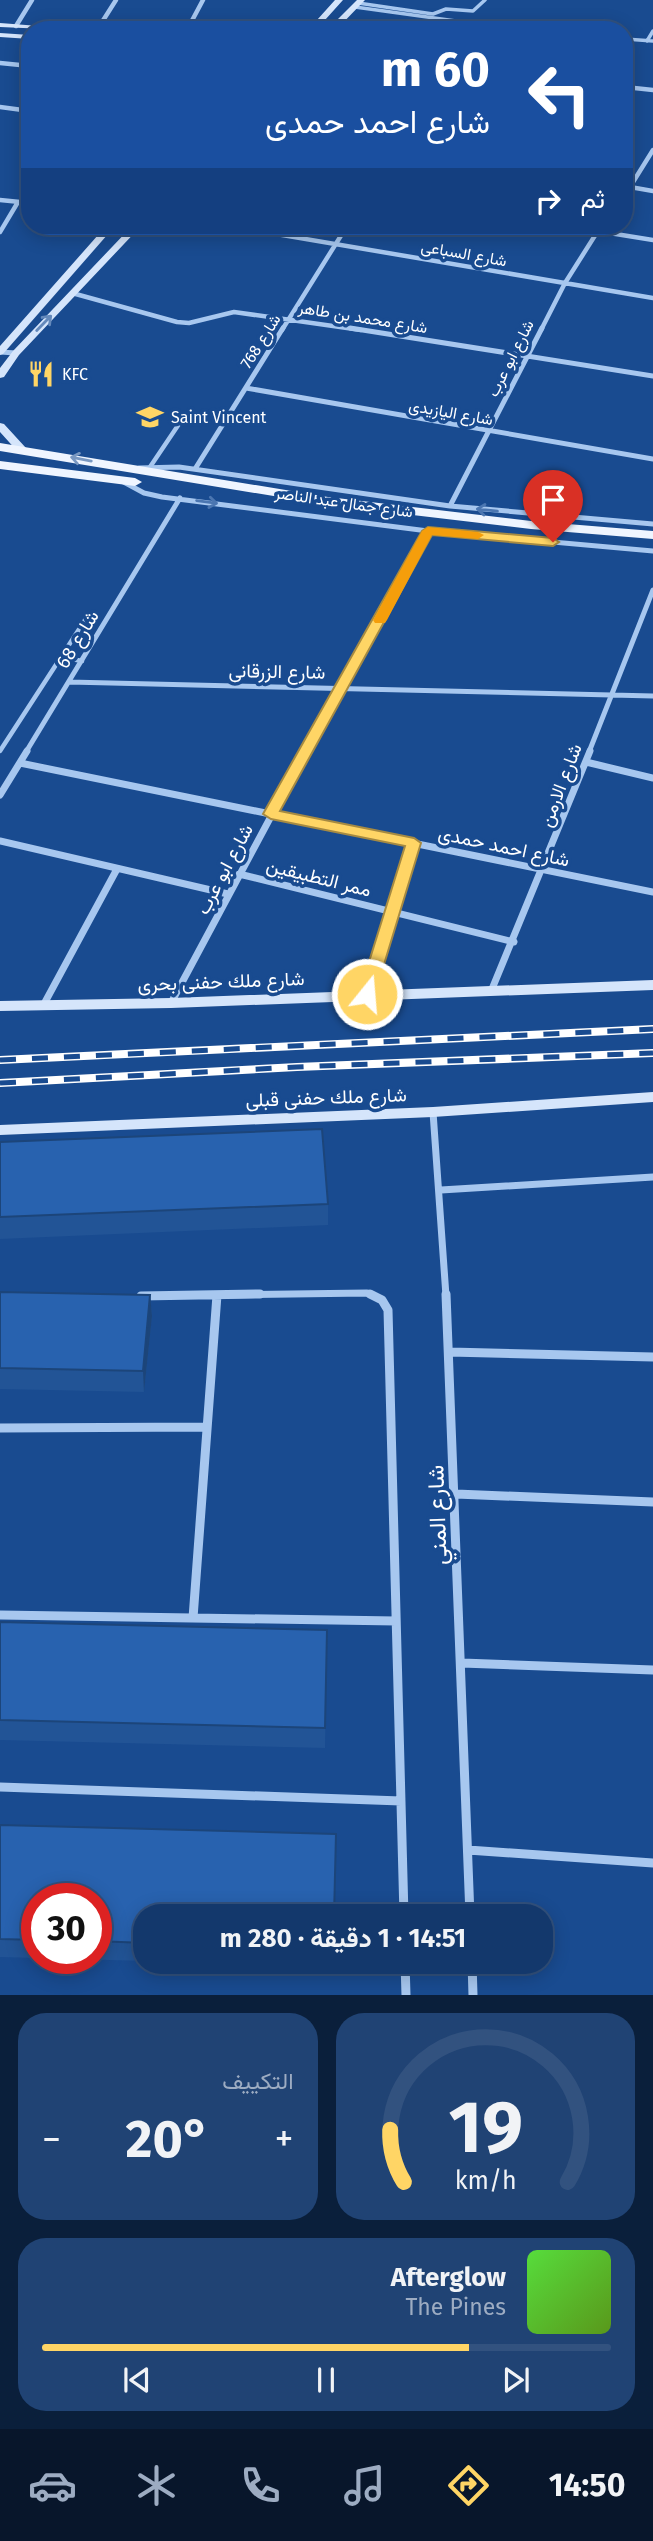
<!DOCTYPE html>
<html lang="ar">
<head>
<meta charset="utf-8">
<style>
  :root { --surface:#13386c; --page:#204374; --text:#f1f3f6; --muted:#9dacc2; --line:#32527f; --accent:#ffd565 }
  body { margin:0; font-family:"Fira Sans",Vazirmatn,sans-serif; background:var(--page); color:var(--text); direction:rtl; height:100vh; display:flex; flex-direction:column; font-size:26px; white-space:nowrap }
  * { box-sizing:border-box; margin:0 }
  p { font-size:23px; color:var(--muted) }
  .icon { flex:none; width:38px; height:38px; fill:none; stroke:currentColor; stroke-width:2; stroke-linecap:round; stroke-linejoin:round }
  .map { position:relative; height:1995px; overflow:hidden; direction:ltr }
  .side { display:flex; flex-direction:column; gap:18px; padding:18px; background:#0a1f3b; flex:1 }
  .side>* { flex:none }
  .guide { position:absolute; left:21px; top:21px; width:612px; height:214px; border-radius:28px; box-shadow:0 4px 18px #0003,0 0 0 2px var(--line); direction:rtl; background:#1a4fa0; color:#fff; overflow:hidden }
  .speed { position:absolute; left:21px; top:1883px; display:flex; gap:14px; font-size:35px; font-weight:700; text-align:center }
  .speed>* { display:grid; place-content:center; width:91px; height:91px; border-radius:50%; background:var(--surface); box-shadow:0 4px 18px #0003,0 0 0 2px var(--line); line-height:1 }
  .speed .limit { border:10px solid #d22; background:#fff; color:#111 }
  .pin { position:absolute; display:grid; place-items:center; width:60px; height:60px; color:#fff; margin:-72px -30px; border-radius:50% 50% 50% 0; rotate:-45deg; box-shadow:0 0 7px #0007 }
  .pin .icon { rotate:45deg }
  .me { position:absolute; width:77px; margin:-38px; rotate:17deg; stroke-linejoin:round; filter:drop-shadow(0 0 5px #0008) }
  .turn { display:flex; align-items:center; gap:24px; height:147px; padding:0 28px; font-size:32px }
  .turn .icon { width:91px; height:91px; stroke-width:2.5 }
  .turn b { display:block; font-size:49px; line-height:60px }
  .then { display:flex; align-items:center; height:66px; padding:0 28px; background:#0003; gap:14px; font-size:26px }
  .big { font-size:52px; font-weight:700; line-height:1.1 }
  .side .widget { flex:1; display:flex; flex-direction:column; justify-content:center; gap:10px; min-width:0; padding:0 24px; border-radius:28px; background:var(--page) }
  .side .dial { align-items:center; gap:0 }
  .dial svg { height:182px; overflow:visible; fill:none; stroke:var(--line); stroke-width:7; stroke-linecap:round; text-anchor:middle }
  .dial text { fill:var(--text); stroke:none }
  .song { display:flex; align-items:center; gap:21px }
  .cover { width:84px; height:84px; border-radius:10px; background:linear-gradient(135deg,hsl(110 70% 55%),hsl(90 70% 35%)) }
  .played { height:7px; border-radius:4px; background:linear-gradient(90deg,var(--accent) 75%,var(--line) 75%) }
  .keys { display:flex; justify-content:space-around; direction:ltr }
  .heat { display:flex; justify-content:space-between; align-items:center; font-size:38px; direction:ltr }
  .side .tiles { flex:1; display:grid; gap:18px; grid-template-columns:1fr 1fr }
  .widget:last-child { grid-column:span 2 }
  .trip { position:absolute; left:133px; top:1904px; width:420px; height:70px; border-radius:28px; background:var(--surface); box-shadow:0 4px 18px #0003,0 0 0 2px var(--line); font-weight:700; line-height:70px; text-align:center; direction:rtl }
  .menu { display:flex; height:112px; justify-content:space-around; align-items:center; background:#08162b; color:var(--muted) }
  .menu .icon { width:49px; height:49px }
  .menu .on { color:var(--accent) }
  .menu b { font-size:32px; color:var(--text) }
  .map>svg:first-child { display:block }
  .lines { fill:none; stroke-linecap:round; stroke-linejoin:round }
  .lane-far1 { stroke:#a7c7ef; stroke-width:3.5 }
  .lane { stroke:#a7c7ef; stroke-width:4.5 }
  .street-far3 { stroke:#a7c7ef; stroke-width:4.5 }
  .street-far2 { stroke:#a7c7ef; stroke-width:5 }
  .street-far1 { stroke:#a7c7ef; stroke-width:7 }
  .street { stroke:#a7c7ef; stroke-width:9 }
  .secondary { fill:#d5e5fb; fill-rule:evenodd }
  .primary { fill:#eff5ff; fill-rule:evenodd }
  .rail-casing { stroke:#fff; stroke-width:8 }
  .rail { stroke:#194b90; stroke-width:5; stroke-dasharray:16; stroke-linecap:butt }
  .wall { fill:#225496; fill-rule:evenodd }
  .shaded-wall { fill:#1c457a }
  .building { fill:#2862af; stroke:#1c457a; stroke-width:2 }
  .oneway { stroke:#6489bb }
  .oneway2 { stroke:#7998c2 }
  .oneway3 { stroke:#4b76b1 }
  .route { fill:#ffd565; stroke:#a68a42; stroke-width:2 }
  .slow { fill:#f59e0b }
  .labels { text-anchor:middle; stroke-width:7; stroke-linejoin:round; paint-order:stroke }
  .far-street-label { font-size:16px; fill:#fff; stroke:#194b90 }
  .far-poi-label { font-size:16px; fill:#fff; stroke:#194b90; text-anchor:start }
  .street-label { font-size:19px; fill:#fff; stroke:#194b90 }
  .near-street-label { font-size:23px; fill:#fff; stroke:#194b90 }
</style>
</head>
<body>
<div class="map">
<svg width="653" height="1995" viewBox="0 0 653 1995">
  <rect width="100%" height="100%" fill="#194b90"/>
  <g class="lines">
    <path class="lane-far1" d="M358 3 433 14 446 9 473 11 485 0
      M355 7 521 30
      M625 39 653 41
      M647 41 653 31"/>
    <path class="lane" d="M150 467 183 418
      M61 657 82 661
      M0 751 89 614"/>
    <path class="street-far3" d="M16 26 32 0
      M97 30 116 0
      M187 30 203 0
      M0 63 30 66
      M625 87 653 90
      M0 107 30 111
      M625 182 630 187 653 191
      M625 195 653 150
      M0 200 30 203
      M229 226 653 298
      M597 231 653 240
      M0 232 18 202
      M72 293 177 322 189 323 234 312 361 330
      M282 330 347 226
      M541 330 565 283 601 226"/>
    <path class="street-far2" d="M350 328 653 376
      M0 352 16 353
      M246 388 653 459
      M139 468 179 467 450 506 653 524
      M195 469 283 328
      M120 480 144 493 162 497 428 531 653 551
      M450 506 542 328
      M69 682 653 696
      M26 752 180 498
      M305 752 428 531
      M589 752 653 590"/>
    <path class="street-far1" d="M586 762 653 778
      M20 763 653 892
      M0 795 27 751
      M0 841 228 894
      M239 874 514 942
      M492 989 590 751
      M367 994 414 843
      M171 1003 306 751
      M44 1004 117 869
      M433 1112 446 1296
      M441 1190 653 1177
      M141 1296 367 1293 374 1296"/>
    <path class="street" d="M370 1294 382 1300 388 1310 404 1916
      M446 1294 470 1916
      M141 1296 260 1294
      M450 1352 653 1357
      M0 1428 207 1427
      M456 1494 653 1502
      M0 1615 396 1621
      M193 1618 217 1295
      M462 1663 653 1670
      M0 1787 401 1801
      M468 1850 653 1863
      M405 1962 406 1995
      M472 1962 473 1995"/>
    <path class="secondary" d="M335 0H343L316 30H308Z
      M357 0H365L336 30H327Z
      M0 23 65 28 69 30 0 27Z
      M0 33 30 35V39L0 37Z
      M106 226H115L3 354 0 355V346Z
      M132 226H141L19 355 4 377 0 378V368L13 351Z
      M0 423 4 424 26 448V452H18L0 432Z
      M653 980V990L171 1008 0 1011V1001L171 998Z
      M653 1092V1102L433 1117 0 1135V1125L433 1107Z"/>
    <path class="primary" d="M0 443 328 497 531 521 653 531V539L531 529 328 505 0 451Z
      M0 461 135 478 142 482 135 486 0 469Z"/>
    <g class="rail-casing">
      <path id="rail" d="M0 1060 653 1029
        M0 1083 297 1067 653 1053"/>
    </g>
    <use href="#rail" class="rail"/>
  </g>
  <path class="wall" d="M0 1142 328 1204V1225L0 1239Z
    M0 1292 150 1295 152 1316 144 1392 0 1389Z
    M0 1622 327 1630 325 1748 0 1740Z
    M0 1825 145 1916V1961L0 1957ZM37 1899H96V1958H37Z
    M160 1962H334V1966Z"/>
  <path class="shaded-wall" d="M150 1295 152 1316 144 1392 143 1371Z"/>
  <path class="building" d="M322 1129 328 1204 0 1217V1142Z
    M0 1292 150 1295 143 1371 0 1368Z
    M0 1622 327 1630 325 1728 0 1720Z
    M0 1825 336 1834 334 1916H145V1943L96 1941V1899H37V1940L0 1939Z"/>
  <defs><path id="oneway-shaft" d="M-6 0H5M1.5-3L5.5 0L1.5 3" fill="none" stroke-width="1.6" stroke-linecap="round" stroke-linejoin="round" transform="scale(1.75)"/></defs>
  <use class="oneway" href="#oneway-shaft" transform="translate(44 323) rotate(-46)"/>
  <use class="oneway2" href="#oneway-shaft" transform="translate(81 459) rotate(-169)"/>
  <g class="oneway3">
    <use href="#oneway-shaft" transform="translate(207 502) rotate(8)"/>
    <use href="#oneway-shaft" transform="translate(487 510) rotate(-174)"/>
  </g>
  <path class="route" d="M428 527 553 538 559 542 553 546 432 535 280 811 414 838 421 843 375 994 367 999 359 994 405 846 271 819 263 814 422 531Z"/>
  <path class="slow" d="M428 527 478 532 484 535 478 539 432 535 387 620 385 623H375L373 620 422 531Z"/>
  <defs>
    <g id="restaurant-bare" transform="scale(2.1)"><path d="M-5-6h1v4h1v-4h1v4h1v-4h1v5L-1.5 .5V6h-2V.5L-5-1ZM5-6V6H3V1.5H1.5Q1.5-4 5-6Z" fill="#ffd565" stroke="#194b90" stroke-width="2.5" paint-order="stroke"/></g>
    <g id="school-bare" transform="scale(2.1)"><path d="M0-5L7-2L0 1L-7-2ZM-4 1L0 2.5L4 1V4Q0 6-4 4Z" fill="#ffd565" stroke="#194b90" stroke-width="2.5" paint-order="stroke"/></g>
  </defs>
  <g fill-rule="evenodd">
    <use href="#restaurant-bare" x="41" y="374"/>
    <use href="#school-bare" x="150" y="417"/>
  </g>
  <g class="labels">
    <g class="far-street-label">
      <text transform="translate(464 253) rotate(10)" y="6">شارع السباعى</text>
      <text transform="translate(363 317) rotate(9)" y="6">شارع محمد بن طاهر</text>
      <text transform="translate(260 341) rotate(-58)" y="6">شارع 768</text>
      <text transform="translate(510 358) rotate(-63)" y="6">شارع ابو عرب</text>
      <text transform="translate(451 412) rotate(10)" y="6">شارع اليازيدى</text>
      <text transform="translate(344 502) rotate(8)" y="6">شارع جمال عبد الناصر</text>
    </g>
    <g class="far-poi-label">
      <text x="62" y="380">KFC</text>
      <text x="171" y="423">Saint Vincent</text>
    </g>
    <g class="street-label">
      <text transform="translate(77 639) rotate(-59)" y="7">شارع 68</text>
      <text transform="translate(277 671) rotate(1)" y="7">شارع الزرقانى</text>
      <text transform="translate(560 785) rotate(-69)" y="7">شارع الارمن</text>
      <text transform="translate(504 846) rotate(12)" y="7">شارع احمد حمدى</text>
      <text transform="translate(224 869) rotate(-62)" y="7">شارع ابو عرب</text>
      <text transform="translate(319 877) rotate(14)" y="7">ممر التطبيقين</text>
      <text transform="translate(221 981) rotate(-2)" y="7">شارع ملك حفنى بحرى</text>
      <text transform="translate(326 1097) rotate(-2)" y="7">شارع ملك حفنى قبلى</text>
    </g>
    <g class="near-street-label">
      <text transform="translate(437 1515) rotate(-92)" y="8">شارع المني</text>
    </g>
  </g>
</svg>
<div class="speed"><div class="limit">30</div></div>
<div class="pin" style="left:553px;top:542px;background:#d93025"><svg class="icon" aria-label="arrive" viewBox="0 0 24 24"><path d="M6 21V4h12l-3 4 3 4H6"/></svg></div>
<svg class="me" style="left:367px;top:994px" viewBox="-20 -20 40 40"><circle r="17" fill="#ffd565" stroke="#fff" stroke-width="3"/><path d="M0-11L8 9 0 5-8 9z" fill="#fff"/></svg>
<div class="trip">14:51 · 1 دقيقة · 280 m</div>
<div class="guide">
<div class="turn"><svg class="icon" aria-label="left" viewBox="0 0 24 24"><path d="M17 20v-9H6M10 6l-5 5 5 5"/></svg><div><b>60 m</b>شارع احمد حمدى</div></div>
<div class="then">ثم<svg class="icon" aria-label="right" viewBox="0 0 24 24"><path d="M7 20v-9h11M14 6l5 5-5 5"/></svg></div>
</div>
</div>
<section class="side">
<div class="tiles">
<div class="widget dial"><svg viewBox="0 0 100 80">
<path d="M14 69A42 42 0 1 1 86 69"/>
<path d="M14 69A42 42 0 0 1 8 46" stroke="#ffd565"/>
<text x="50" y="56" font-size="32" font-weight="700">19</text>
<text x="50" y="72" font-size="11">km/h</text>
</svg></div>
<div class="widget"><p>التكييف</p>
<div class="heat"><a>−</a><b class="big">20°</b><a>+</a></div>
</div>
<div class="widget">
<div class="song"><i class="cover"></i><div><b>Afterglow</b><p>The Pines</p></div></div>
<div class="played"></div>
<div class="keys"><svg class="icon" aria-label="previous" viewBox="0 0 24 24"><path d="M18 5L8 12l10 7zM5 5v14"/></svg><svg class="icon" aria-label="pause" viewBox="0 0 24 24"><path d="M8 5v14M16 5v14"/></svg><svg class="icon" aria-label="next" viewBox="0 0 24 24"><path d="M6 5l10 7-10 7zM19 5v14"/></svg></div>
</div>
</div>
</section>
<nav class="menu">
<b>14:50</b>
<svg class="icon on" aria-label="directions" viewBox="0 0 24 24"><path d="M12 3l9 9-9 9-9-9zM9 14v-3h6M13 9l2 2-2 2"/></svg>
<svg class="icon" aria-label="music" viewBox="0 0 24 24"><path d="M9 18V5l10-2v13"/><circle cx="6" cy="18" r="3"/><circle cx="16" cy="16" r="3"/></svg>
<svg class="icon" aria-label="phone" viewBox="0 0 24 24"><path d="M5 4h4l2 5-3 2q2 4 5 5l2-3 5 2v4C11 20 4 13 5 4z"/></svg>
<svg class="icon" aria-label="climate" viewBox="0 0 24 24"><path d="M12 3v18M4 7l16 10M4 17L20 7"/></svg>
<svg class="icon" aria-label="car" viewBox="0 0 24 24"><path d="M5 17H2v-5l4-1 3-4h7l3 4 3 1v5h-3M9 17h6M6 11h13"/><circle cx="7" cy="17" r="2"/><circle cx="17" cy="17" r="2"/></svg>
</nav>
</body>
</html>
